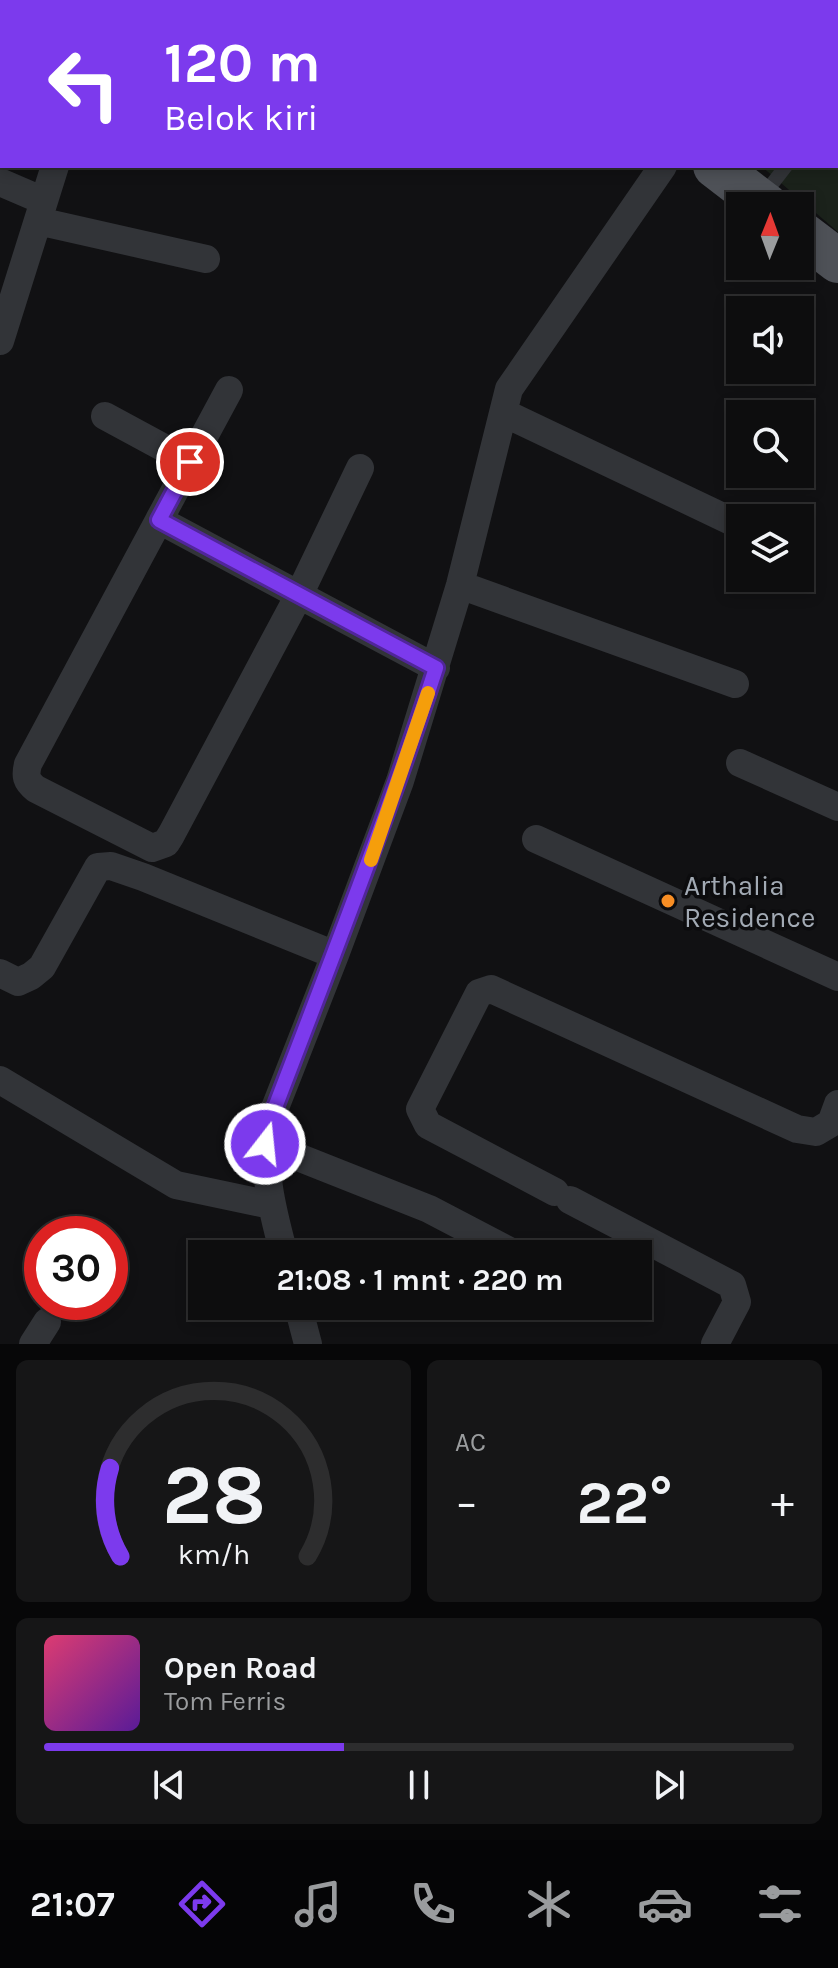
<!DOCTYPE html>
<html lang="id">
<head>
<meta charset="utf-8">
<style>
  :root { --surface:#0d0d0e; --page:#161617; --text:#f1f3f6; --muted:#9a9c9e; --line:#2d2d2e; --accent:#7c3aed }
  body { margin:0; font-family:Karla,sans-serif; background:var(--page); color:var(--text); height:100vh; display:flex; flex-direction:column; font-size:30px; white-space:nowrap }
  * { box-sizing:border-box; margin:0 }
  p { font-size:26px; color:var(--muted) }
  .icon { flex:none; width:44px; height:44px; fill:none; stroke:currentColor; stroke-width:2; stroke-linecap:round; stroke-linejoin:round }
  .map { position:relative; height:1344px; overflow:hidden }
  .panel { display:flex; flex-direction:column; gap:16px; padding:16px; background:#070708; flex:1 }
  .panel>* { flex:none }
  .banner { position:absolute; left:0px; top:0px; width:838px; height:168px; box-shadow:0 4px 12px #0003,0 0 0 2px var(--line); background:#7c3aed; color:#fff; overflow:hidden }
  .needle { width:52px; rotate:1deg }
  .fabs { position:absolute; left:726px; top:192px; display:grid; gap:16px }
  .fabs a { display:grid; place-items:center; width:88px; height:88px; border-radius:0px; background:var(--surface); box-shadow:0 4px 12px #0003,0 0 0 2px var(--line); font-size:40px }
  .speed { position:absolute; left:24px; top:1216px; display:flex; gap:16px; font-size:40px; font-weight:700; text-align:center }
  .speed>* { display:grid; place-content:center; width:104px; height:104px; border-radius:50%; background:var(--surface); box-shadow:0 4px 12px #0003,0 0 0 2px var(--line); line-height:1 }
  .speed .limit { border:12px solid #d22; background:#fff; color:#111 }
  .pin { position:absolute; display:grid; place-items:center; width:68px; height:68px; color:#fff; margin:-34px; border:4px solid #fff; border-radius:50%; box-shadow:0 2px 8px #0007 }
  .me { position:absolute; width:88px; margin:-44px; rotate:16deg; stroke-linejoin:round; filter:drop-shadow(0 0 6px #0008) }
  .turn { display:flex; align-items:center; gap:28px; height:168px; padding:0 32px; font-size:36px }
  .turn .icon { width:104px; height:104px; stroke-width:2.5 }
  .turn b { display:block; font-size:56px; line-height:68px }
  .big { font-size:60px; font-weight:700; line-height:1.1 }
  .panel .card { flex:1; display:flex; flex-direction:column; justify-content:center; gap:12px; min-width:0; padding:0 28px; border-radius:12px; background:var(--page) }
  .panel .dial { align-items:center; gap:0 }
  .dial svg { height:208px; overflow:visible; fill:none; stroke:var(--line); stroke-width:7; stroke-linecap:round; text-anchor:middle }
  .dial text { fill:var(--text); stroke:none }
  .song { display:flex; align-items:center; gap:24px }
  .cover { width:96px; height:96px; border-radius:12px; background:linear-gradient(135deg,hsl(340 70% 55%),hsl(270 70% 35%)) }
  .played { height:8px; border-radius:4px; background:linear-gradient(90deg,var(--accent) 40%,var(--line) 40%) }
  .keys { display:flex; justify-content:space-around; direction:ltr }
  .heat { display:flex; justify-content:space-between; align-items:center; font-size:44px; direction:ltr }
  .panel .tiles { flex:1; display:grid; gap:16px; grid-template-columns:1fr 1fr }
  .card:last-child { grid-column:span 2 }
  .trip { position:absolute; left:188px; top:1240px; width:464px; height:80px; border-radius:0px; background:var(--surface); box-shadow:0 4px 12px #0003,0 0 0 2px var(--line); font-weight:700; line-height:80px; text-align:center }
  .menu { display:flex; height:128px; justify-content:space-around; align-items:center; background:#050506; color:var(--muted) }
  .menu .icon { width:56px; height:56px }
  .menu .selected { color:var(--accent) }
  .menu b { font-size:36px; color:var(--text) }
  .map>svg:first-child { display:block }
  .pitch { fill:#1b221b }
  .lines { fill:none; stroke-linecap:round; stroke-linejoin:round }
  .service { stroke:#323438; stroke-width:14 }
  .minor { stroke:#323438; stroke-width:28 }
  .primary { stroke:#4e5157; stroke-width:44 }
  .route-casing { stroke:#51269a; stroke-width:20 }
  .route { stroke:#7c3aed; stroke-width:14 }
  .slow { stroke:#f59e0b; stroke-width:14 }
  .poi-dot { fill:#f88e24; stroke:#0c0c0e; stroke-width:3 }
  .labels { text-anchor:middle; stroke-width:7; stroke-linejoin:round; paint-order:stroke }
  .poi-label { font-size:28px; fill:#a2aab4; stroke:#0c0c0e; text-anchor:start }
</style>
</head>
<body>
<div class="map">
<svg width="838" height="1344" viewBox="0 0 838 1344">
  <rect width="100%" height="100%" fill="#111113"/>
  <path class="pitch" d="M594 0H838V232L761 166H836V2H593Z"/>
  <g class="lines">
    <path class="service" d="M836 100 838 97
      M762 197 786 166"/>
    <path class="minor" d="M101 2V0
      M0 182 44 201
      M38 221 206 259
      M0 341 55 166
      M229 390 159 520 436 668
      M504 413 731 521
      M105 416 190 462
      M159 520 28 764C25 776 26 781 36 789L152 848 166 843 171 835 299 595 360 468
      M460 585 735 684
      M740 763 838 807
      M536 839 838 977
      M0 973 18 982 31 976 42 967 98 867 111 866 143 877 335 955
      M0 1080 176 1185 271 1205
      M265 1144 429 1209 515 1254
      M555 1192 428 1125 420 1109 479 993 491 989 797 1129 816 1132 831 1123 838 1104
      M570 1200 732 1285 737 1302 715 1344
      M284 1254C272 1209 260 1165 271 1118L335 955 400 781 460 585 509 389 663 166
      M298 1306 308 1344
      M33 1344 47 1322"/>
    <path class="primary" d="M503 0 505 2
      M715 166 767 206
      M800 232 838 261"/>
  </g>
  <g class="lines">
    <g class="route-casing">
      <path id="route" d="M190 462 159 520 436 668C386 821 328 969 271 1118L265 1144"/>
    </g>
    <use href="#route" class="route"/>
    <path class="slow" d="M371 860 428 693"/>
  </g>
  <circle class="poi-dot" cx="668" cy="901" r="8"/>
  <g class="labels">
    <g class="poi-label">
      <text x="684" y="895">Arthalia<tspan x="684" dy="32">Residence</tspan></text>
    </g>
  </g>
</svg>
<div class="fabs">
<a><svg class="needle" viewBox="-14 -14 28 28"><path d="M0-13l5 13h-10z" fill="#e53935"/><path d="M0 13l5-13h-10z" fill="#9a9c9e"/></svg></a>
<a><svg class="icon" aria-label="sound" viewBox="0 0 24 24"><path d="M4 9h4l5-4v14l-5-4H4zM17 9q2 3 0 6"/></svg></a>
<a><svg class="icon" aria-label="search" viewBox="0 0 24 24"><circle cx="10" cy="10" r="6"/><path d="M15 15l6 6"/></svg></a>
<a><svg class="icon" aria-label="layers" viewBox="0 0 24 24"><path d="M12 4l9 5-9 5-9-5zM3 14l9 5 9-5"/></svg></a>
</div>
<div class="speed"><div class="limit">30</div></div>
<div class="pin" style="left:190px;top:462px;background:#d93025"><svg class="icon" aria-label="arrive" viewBox="0 0 24 24"><path d="M6 21V4h12l-3 4 3 4H6"/></svg></div>
<svg class="me" style="left:265px;top:1144px" viewBox="-20 -20 40 40"><circle r="17" fill="#7c3aed" stroke="#fff" stroke-width="3"/><path d="M0-11L8 9 0 5-8 9z" fill="#fff"/></svg>
<div class="trip">21:08 · 1 mnt · 220 m</div>
<div class="banner">
<div class="turn"><svg class="icon" aria-label="left" viewBox="0 0 24 24"><path d="M17 20v-9H6M10 6l-5 5 5 5"/></svg><div><b>120 m</b>Belok kiri</div></div>
</div>
</div>
<section class="panel">
<div class="tiles">
<div class="card dial"><svg viewBox="0 0 100 80">
<path d="M14 69A42 42 0 1 1 86 69"/>
<path d="M14 69A42 42 0 0 1 10 35" stroke="#7c3aed"/>
<text x="50" y="56" font-size="32" font-weight="700">28</text>
<text x="50" y="72" font-size="11">km/h</text>
</svg></div>
<div class="card"><p>AC</p>
<div class="heat"><a>−</a><b class="big">22°</b><a>+</a></div>
</div>
<div class="card">
<div class="song"><i class="cover"></i><div><b>Open Road</b><p>Tom Ferris</p></div></div>
<div class="played"></div>
<div class="keys"><svg class="icon" aria-label="previous" viewBox="0 0 24 24"><path d="M18 5L8 12l10 7zM5 5v14"/></svg><svg class="icon" aria-label="pause" viewBox="0 0 24 24"><path d="M8 5v14M16 5v14"/></svg><svg class="icon" aria-label="next" viewBox="0 0 24 24"><path d="M6 5l10 7-10 7zM19 5v14"/></svg></div>
</div>
</div>
</section>
<nav class="menu">
<b>21:07</b>
<svg class="icon selected" aria-label="directions" viewBox="0 0 24 24"><path d="M12 3l9 9-9 9-9-9zM9 14v-3h6M13 9l2 2-2 2"/></svg>
<svg class="icon" aria-label="music" viewBox="0 0 24 24"><path d="M9 18V5l10-2v13"/><circle cx="6" cy="18" r="3"/><circle cx="16" cy="16" r="3"/></svg>
<svg class="icon" aria-label="phone" viewBox="0 0 24 24"><path d="M5 4h4l2 5-3 2q2 4 5 5l2-3 5 2v4C11 20 4 13 5 4z"/></svg>
<svg class="icon" aria-label="climate" viewBox="0 0 24 24"><path d="M12 3v18M4 7l16 10M4 17L20 7"/></svg>
<svg class="icon" aria-label="car" viewBox="0 0 24 24"><path d="M5 17H2v-5l4-1 3-4h7l3 4 3 1v5h-3M9 17h6M6 11h13"/><circle cx="7" cy="17" r="2"/><circle cx="17" cy="17" r="2"/></svg>
<svg class="icon" aria-label="filters" viewBox="0 0 24 24"><path d="M4 7h16M4 17h16"/><circle cx="9" cy="7" r="2"/><circle cx="15" cy="17" r="2"/></svg>
</nav>
</body>
</html>
